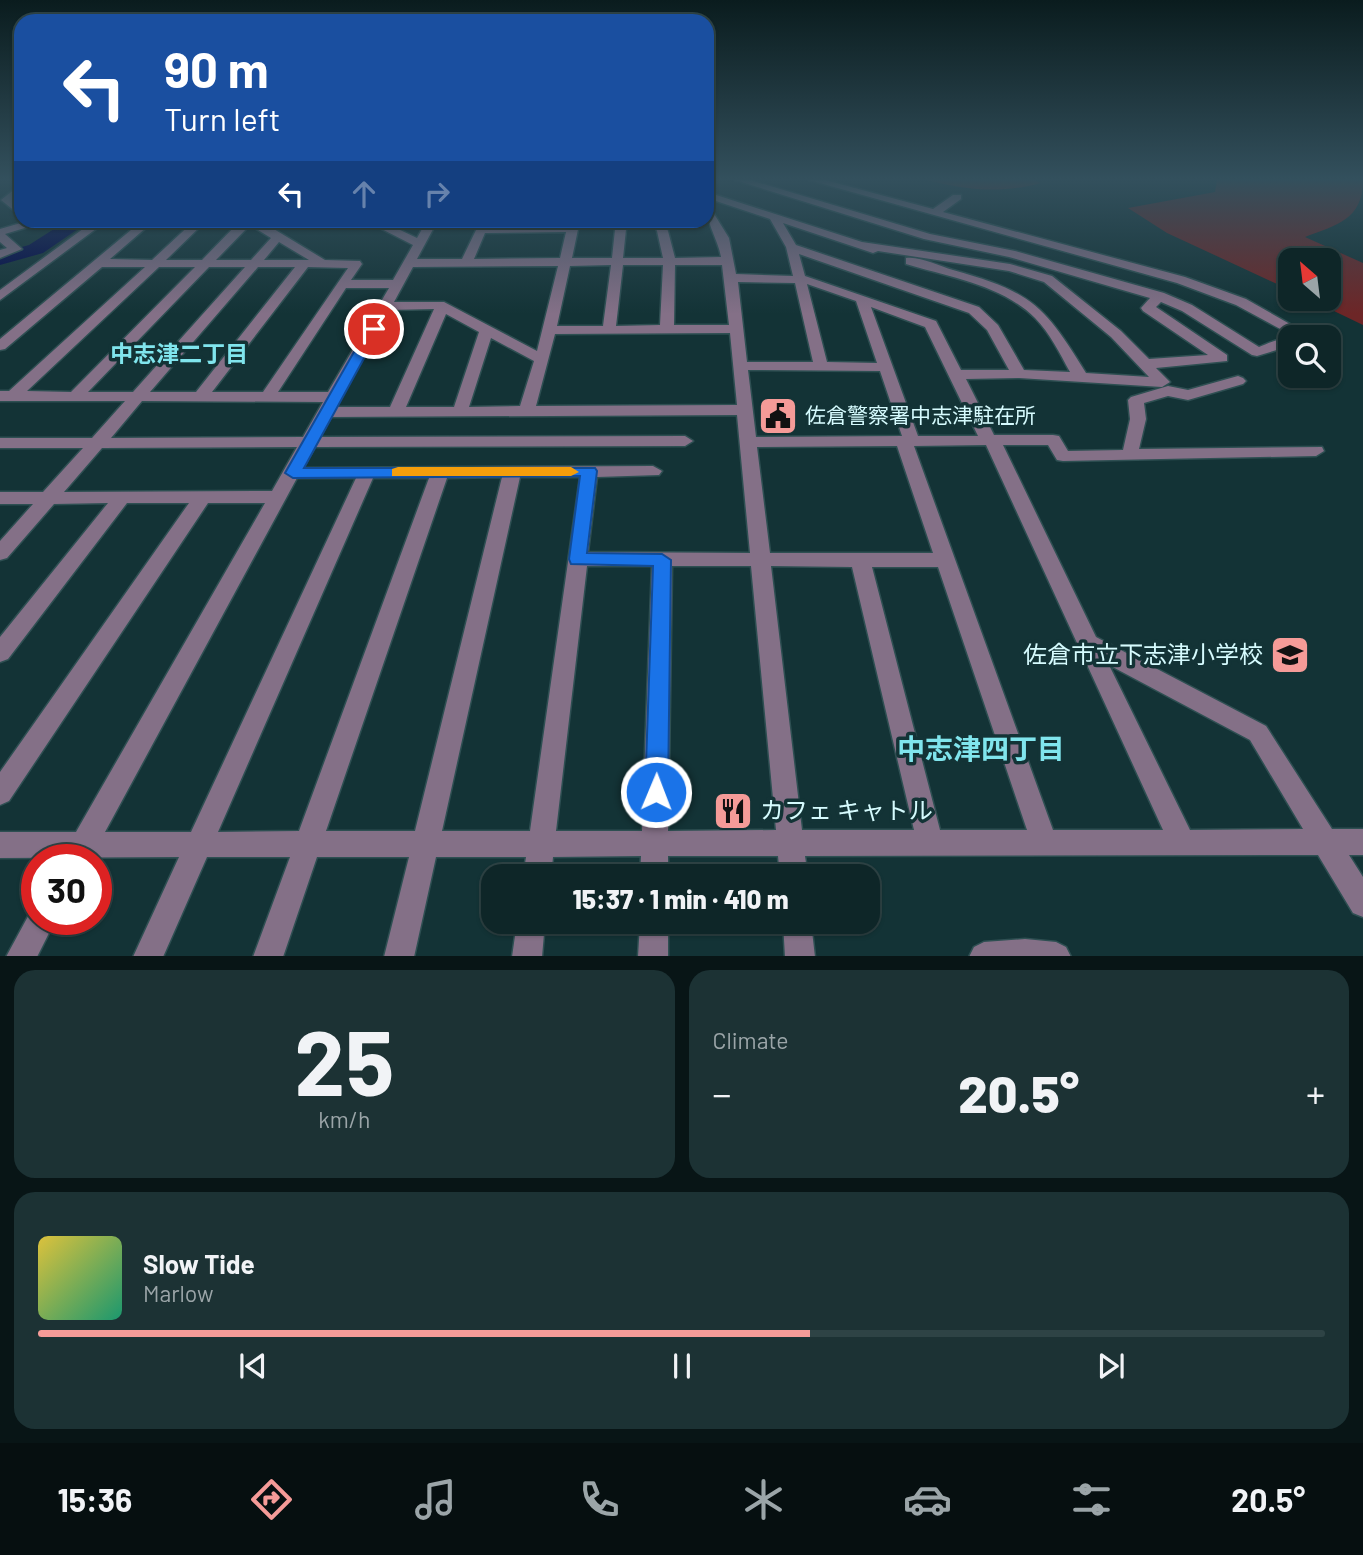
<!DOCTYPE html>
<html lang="en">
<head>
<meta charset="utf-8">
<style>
  :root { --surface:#0e2628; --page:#1c3234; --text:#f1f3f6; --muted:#9ba5a8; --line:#2e4345; --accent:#f59b98 }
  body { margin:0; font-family:Barlow,"Noto Sans JP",sans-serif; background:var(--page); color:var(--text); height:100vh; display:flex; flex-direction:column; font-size:26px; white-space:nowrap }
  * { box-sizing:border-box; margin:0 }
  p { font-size:23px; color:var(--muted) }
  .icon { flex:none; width:38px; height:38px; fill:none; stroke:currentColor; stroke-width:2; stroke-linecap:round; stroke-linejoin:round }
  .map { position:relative; height:956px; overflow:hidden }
  .sheet { display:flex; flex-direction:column; gap:14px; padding:14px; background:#081516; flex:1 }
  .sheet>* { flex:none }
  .top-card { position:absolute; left:14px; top:14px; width:700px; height:214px; border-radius:21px; box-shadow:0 2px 5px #0004,0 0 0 2px var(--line); background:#1a4fa0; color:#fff; overflow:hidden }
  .needle { width:46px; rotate:332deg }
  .tools { position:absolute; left:1278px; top:248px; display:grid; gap:14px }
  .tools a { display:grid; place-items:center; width:63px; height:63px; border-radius:14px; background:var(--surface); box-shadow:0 2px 5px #0004,0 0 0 2px var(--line); font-size:35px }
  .speed { position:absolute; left:21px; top:844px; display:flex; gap:14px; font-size:35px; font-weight:700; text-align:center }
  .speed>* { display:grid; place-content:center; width:91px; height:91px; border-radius:50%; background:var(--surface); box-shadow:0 2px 5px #0004,0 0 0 2px var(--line); line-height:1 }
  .speed .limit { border:10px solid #d22; background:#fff; color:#111 }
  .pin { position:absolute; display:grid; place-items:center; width:60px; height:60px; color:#fff; margin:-30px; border:4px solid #fff; border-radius:50%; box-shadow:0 2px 7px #0007 }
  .me { position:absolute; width:77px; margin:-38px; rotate:1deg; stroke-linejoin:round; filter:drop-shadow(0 0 5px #0008) }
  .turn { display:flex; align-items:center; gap:24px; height:147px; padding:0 35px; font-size:32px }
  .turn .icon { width:91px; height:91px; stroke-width:2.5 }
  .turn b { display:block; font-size:49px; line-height:60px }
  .lanes { display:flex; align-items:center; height:66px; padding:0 35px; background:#0003; justify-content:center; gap:35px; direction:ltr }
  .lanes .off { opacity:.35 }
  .big { font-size:52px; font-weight:800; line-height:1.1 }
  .sheet .card { flex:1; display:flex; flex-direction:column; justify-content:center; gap:10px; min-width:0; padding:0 24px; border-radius:21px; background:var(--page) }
  .sheet .dial { align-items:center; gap:0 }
  .dial b { font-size:91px; line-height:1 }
  .song { display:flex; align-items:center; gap:21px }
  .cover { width:84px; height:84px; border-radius:10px; background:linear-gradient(135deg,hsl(50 70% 55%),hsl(160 70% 35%)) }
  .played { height:7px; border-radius:4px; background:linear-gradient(90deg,var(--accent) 60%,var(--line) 60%) }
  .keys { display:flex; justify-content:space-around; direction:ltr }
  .heat { display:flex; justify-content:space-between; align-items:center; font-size:38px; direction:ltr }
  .sheet .tiles { flex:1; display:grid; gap:14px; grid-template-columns:1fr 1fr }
  .card:last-child { grid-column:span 2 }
  .trip { position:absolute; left:481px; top:864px; width:399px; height:70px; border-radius:21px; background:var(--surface); box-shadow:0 2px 5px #0004,0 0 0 2px var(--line); font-weight:800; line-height:70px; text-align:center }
  .tab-bar { display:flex; height:112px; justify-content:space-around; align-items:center; background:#060f10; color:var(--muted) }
  .tab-bar .icon { width:49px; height:49px }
  .tab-bar .on { color:var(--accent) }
  .tab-bar b { font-size:32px; color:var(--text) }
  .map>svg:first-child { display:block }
  .green { fill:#6d2627 }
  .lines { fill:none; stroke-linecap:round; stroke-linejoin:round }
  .river { fill:#00064a; fill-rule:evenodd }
  .minor-casing { stroke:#2e4f52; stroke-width:3 }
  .minor { fill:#847087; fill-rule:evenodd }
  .route { fill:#1a73e8; stroke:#114b97; stroke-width:2 }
  .slow { fill:#f59e0b }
  .labels { text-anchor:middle; stroke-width:7; stroke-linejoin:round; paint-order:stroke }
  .poi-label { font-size:21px; fill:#d6fbfe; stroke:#133336; text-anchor:start }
  .neighbourhood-label { font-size:23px; font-weight:bold; fill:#80e5ed; stroke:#133336 }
  .near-poi-label { font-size:24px; fill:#d6fbfe; stroke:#133336; text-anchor:end }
  .near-neighbourhood-label { font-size:28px; font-weight:bold; fill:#80e5ed; stroke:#133336 }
</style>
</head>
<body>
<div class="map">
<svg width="1363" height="957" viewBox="0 0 1363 957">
  <rect width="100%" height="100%" fill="#133336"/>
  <path class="green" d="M927 180H1035L1041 183C1002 194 965 190 927 180Z
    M1217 180H1363C1363 220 1336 225 1305 237L1363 263V325L1309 299H1328V261H1290V290L1167 233 1128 208 1215 192Z"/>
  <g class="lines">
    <path class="river" d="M68 220H91L43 253 0 265V253L29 245Z"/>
    <g class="minor-casing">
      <path id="minor" d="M735 180H750L930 234 1015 251 1164 293 1192 305 1259 347C1269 343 1283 336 1294 338H1290V346L1257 356 1252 355 1182 311 1161 302 1156 307 1227 355V361L1156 368 1170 382 1162 387 1019 378 966 379 994 435H1053L1059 436 1068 451 1123 450 1130 419 1128 400 1131 397 1168 386 1188 390 1238 376 1243 378 1246 381 1243 384 1188 400 1168 396 1144 403 1146 419 1139 449 1322 447 1324 451 1316 456 1063 461 1057 460 1048 445H1003L1096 637 1266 726 1332 829H1363V855H1349L1363 877V917L1353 913 1318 855 805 856 808 877H780L778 856H668V877H640L641 856 553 857 551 877H523L526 857H436L414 957H384L409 857H317L283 957H253L290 857H207L163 957H133L179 857 0 858V832H76L265 503H208L9 801 0 805V772L189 503H127L8 659 0 662V637L108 503 54 504 7 558 0 560V541L33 504H0V492H43L83 448H0V438H92L125 401H0V391H9L145 267H102L5 349 0 350V339L143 220H155L110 259 152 260 195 220H207L166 260H202L241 220H259L325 260 360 261 362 264 351 280H393L413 245 364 220H379L417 238 427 220H438L417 259H462L477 228 568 226 569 220H580L572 258H612L616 220H627L623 258H663L657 231 651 220H662L668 231 675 258 721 257C718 240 707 225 707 208L711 209 729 238 736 274 793 276 786 247 770 219 707 198V192L862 242 1010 264 1052 276 1121 331 1149 359 1208 355 1143 311 1141 308 1150 298 1009 257 924 239ZM783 223 873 253 878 251 1009 271 1044 282 1111 337 1149 377 1086 373C1044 305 1032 292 953 270 939 266 920 256 906 258V264C949 277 1002 285 1035 318 1050 333 1060 354 1070 372L1024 370 998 325 979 307 796 245ZM250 225 271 238 251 260H216ZM566 232 560 258 474 259 485 233ZM279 242 309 260H264ZM799 254 969 313 987 330 1009 370H961L936 321 805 276ZM611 265 603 326H557L570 266ZM623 265H663L660 325 616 326ZM675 265H722L729 325H674ZM558 266 537 351 444 302H394L413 267ZM159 267H195L71 392 27 391ZM209 267H245L133 392H88ZM258 267H295L196 392H150ZM308 267 348 268 263 392H212ZM738 282 795 283 813 362H747ZM807 284 856 301 877 363 827 362ZM346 288H389L328 392H278ZM871 307 925 327 978 436H918ZM434 309 390 407H336L389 310ZM446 314 479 332 454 407H406ZM730 333 737 405 536 406 555 334ZM491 338 534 361 520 406 469 407ZM748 370 880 371 902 436 756 437ZM142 401 323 402 303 437 111 438ZM737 415 750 553 588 552 597 477 659 475 662 471 653 466 303 468 315 447 685 446 693 441 685 436 320 437 331 417ZM986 445 1163 830H1053L914 446ZM897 446 933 553H770L757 447ZM297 447 272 491 64 492 102 448ZM502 477 415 831H326L447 478ZM520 477H580L530 831H442ZM297 478H356L191 832H105ZM373 478H429L299 831 218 832ZM587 566H652L642 831H556ZM672 566H751L776 830 668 831ZM771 566 852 567 914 830H802ZM872 567H938L1027 830H940ZM1109 665 1250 740 1303 829 1190 830Z
        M809 180H825L933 209 953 195H961V199L943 212 1185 277 1246 299 1311 336 1297 338 1236 305 1177 283Z
        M21 184V192L12 200 21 207V216L1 200Z
        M31 220H51L5 234 22 249 0 258V250L7 248 0 242V229Z
        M95 220H108L0 300V290Z
        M37 907V919H56L37 957H6L32 909Z
        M517 922H545L542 957H512Z
        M640 922H668V957H638Z
        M783 922H811L815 957H785Z
        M1025 939 1056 942 1066 947 1071 957H969L974 947 984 942Z"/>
    </g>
    <use href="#minor" class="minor"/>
  </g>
  <linearGradient id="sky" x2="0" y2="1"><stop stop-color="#0a1c1e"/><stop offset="0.57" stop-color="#33505d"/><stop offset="1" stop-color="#33505d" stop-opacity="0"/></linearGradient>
  <rect width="1363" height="314" fill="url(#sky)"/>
  <path class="route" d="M374 325 380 329 304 468H595L597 471 587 553 662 554 671 560 668 792 664 799 656 802 648 799 645 792 653 566 571 564 569 559 580 476 293 478 285 473 367 329Z"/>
  <path class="slow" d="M398 467H571L579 472 571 476H392V469Z"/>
  <defs>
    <g id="civic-square" transform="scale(2.0125)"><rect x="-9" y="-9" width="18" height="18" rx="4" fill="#f59b98" stroke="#133336"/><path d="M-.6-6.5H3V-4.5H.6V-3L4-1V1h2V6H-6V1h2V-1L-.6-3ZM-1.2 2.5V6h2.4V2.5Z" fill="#111"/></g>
    <g id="school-square" transform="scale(2.0125)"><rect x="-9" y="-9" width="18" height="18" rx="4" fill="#f59b98" stroke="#133336"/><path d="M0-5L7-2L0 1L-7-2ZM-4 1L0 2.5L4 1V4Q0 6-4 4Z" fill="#111"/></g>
    <g id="restaurant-square" transform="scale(2.0125)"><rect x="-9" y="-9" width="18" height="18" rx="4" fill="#f59b98" stroke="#133336"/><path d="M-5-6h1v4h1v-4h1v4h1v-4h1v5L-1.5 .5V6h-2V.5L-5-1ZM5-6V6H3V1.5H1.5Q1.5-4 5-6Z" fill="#111"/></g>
  </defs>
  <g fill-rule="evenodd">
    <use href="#civic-square" x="778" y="416"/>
    <use href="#school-square" x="1290" y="655"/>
    <use href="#restaurant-square" x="733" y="811"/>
  </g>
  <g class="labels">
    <g class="poi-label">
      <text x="805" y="423">佐倉警察署中志津駐在所</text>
    </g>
    <g class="neighbourhood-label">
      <text x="179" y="362">中志津二丁目</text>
    </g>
    <g class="near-poi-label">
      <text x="1263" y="663">佐倉市立下志津小学校</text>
      <text x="760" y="819" text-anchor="start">カフェ キャトル</text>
    </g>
    <g class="near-neighbourhood-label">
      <text x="981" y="759">中志津四丁目</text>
    </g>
  </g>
</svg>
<div class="tools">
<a><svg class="needle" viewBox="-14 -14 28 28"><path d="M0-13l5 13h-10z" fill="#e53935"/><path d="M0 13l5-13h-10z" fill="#9ba5a8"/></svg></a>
<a><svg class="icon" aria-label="search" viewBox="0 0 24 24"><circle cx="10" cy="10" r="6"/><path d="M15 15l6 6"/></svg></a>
</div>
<div class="speed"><div class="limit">30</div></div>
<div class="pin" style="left:374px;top:329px;background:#d93025"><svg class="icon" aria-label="arrive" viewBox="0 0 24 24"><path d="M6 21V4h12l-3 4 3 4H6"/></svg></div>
<svg class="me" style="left:656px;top:792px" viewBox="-20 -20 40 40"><circle r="17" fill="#1a73e8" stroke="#fff" stroke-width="3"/><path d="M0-11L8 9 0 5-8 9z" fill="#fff"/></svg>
<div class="trip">15:37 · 1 min · 410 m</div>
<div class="top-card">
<div class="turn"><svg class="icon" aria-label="left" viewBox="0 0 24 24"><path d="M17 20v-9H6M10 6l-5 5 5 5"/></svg><div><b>90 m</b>Turn left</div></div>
<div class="lanes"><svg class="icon" aria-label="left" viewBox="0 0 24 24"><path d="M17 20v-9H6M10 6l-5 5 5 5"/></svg><svg class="icon off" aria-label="ahead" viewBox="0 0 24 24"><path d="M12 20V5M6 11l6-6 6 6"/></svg><svg class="icon off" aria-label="right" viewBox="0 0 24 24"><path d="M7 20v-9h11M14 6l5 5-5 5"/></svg></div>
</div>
</div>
<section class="sheet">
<div class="tiles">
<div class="card dial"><b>25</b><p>km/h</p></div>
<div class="card"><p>Climate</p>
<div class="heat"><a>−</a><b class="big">20.5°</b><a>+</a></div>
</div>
<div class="card">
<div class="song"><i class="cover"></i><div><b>Slow Tide</b><p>Marlow</p></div></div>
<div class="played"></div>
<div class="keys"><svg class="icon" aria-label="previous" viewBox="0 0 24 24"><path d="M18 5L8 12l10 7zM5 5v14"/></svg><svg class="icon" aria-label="pause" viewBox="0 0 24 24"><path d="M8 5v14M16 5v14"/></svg><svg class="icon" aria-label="next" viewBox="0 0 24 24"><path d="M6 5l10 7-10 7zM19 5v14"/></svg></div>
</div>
</div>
</section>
<nav class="tab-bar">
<b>15:36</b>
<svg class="icon on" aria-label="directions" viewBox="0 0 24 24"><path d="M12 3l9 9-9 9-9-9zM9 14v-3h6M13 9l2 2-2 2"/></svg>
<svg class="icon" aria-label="music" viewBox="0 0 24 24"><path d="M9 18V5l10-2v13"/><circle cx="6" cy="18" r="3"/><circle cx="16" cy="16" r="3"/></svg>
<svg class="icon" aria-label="phone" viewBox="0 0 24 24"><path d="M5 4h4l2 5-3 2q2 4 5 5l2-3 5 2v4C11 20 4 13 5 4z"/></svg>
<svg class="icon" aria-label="climate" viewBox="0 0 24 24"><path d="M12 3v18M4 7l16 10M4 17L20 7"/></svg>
<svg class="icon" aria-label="car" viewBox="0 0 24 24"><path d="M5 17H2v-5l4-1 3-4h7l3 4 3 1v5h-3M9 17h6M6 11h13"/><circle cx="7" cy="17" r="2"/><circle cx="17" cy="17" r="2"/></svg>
<svg class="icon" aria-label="filters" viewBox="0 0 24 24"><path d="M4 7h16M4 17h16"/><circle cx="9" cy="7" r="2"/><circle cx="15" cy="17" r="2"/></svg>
<b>20.5°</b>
</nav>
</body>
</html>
